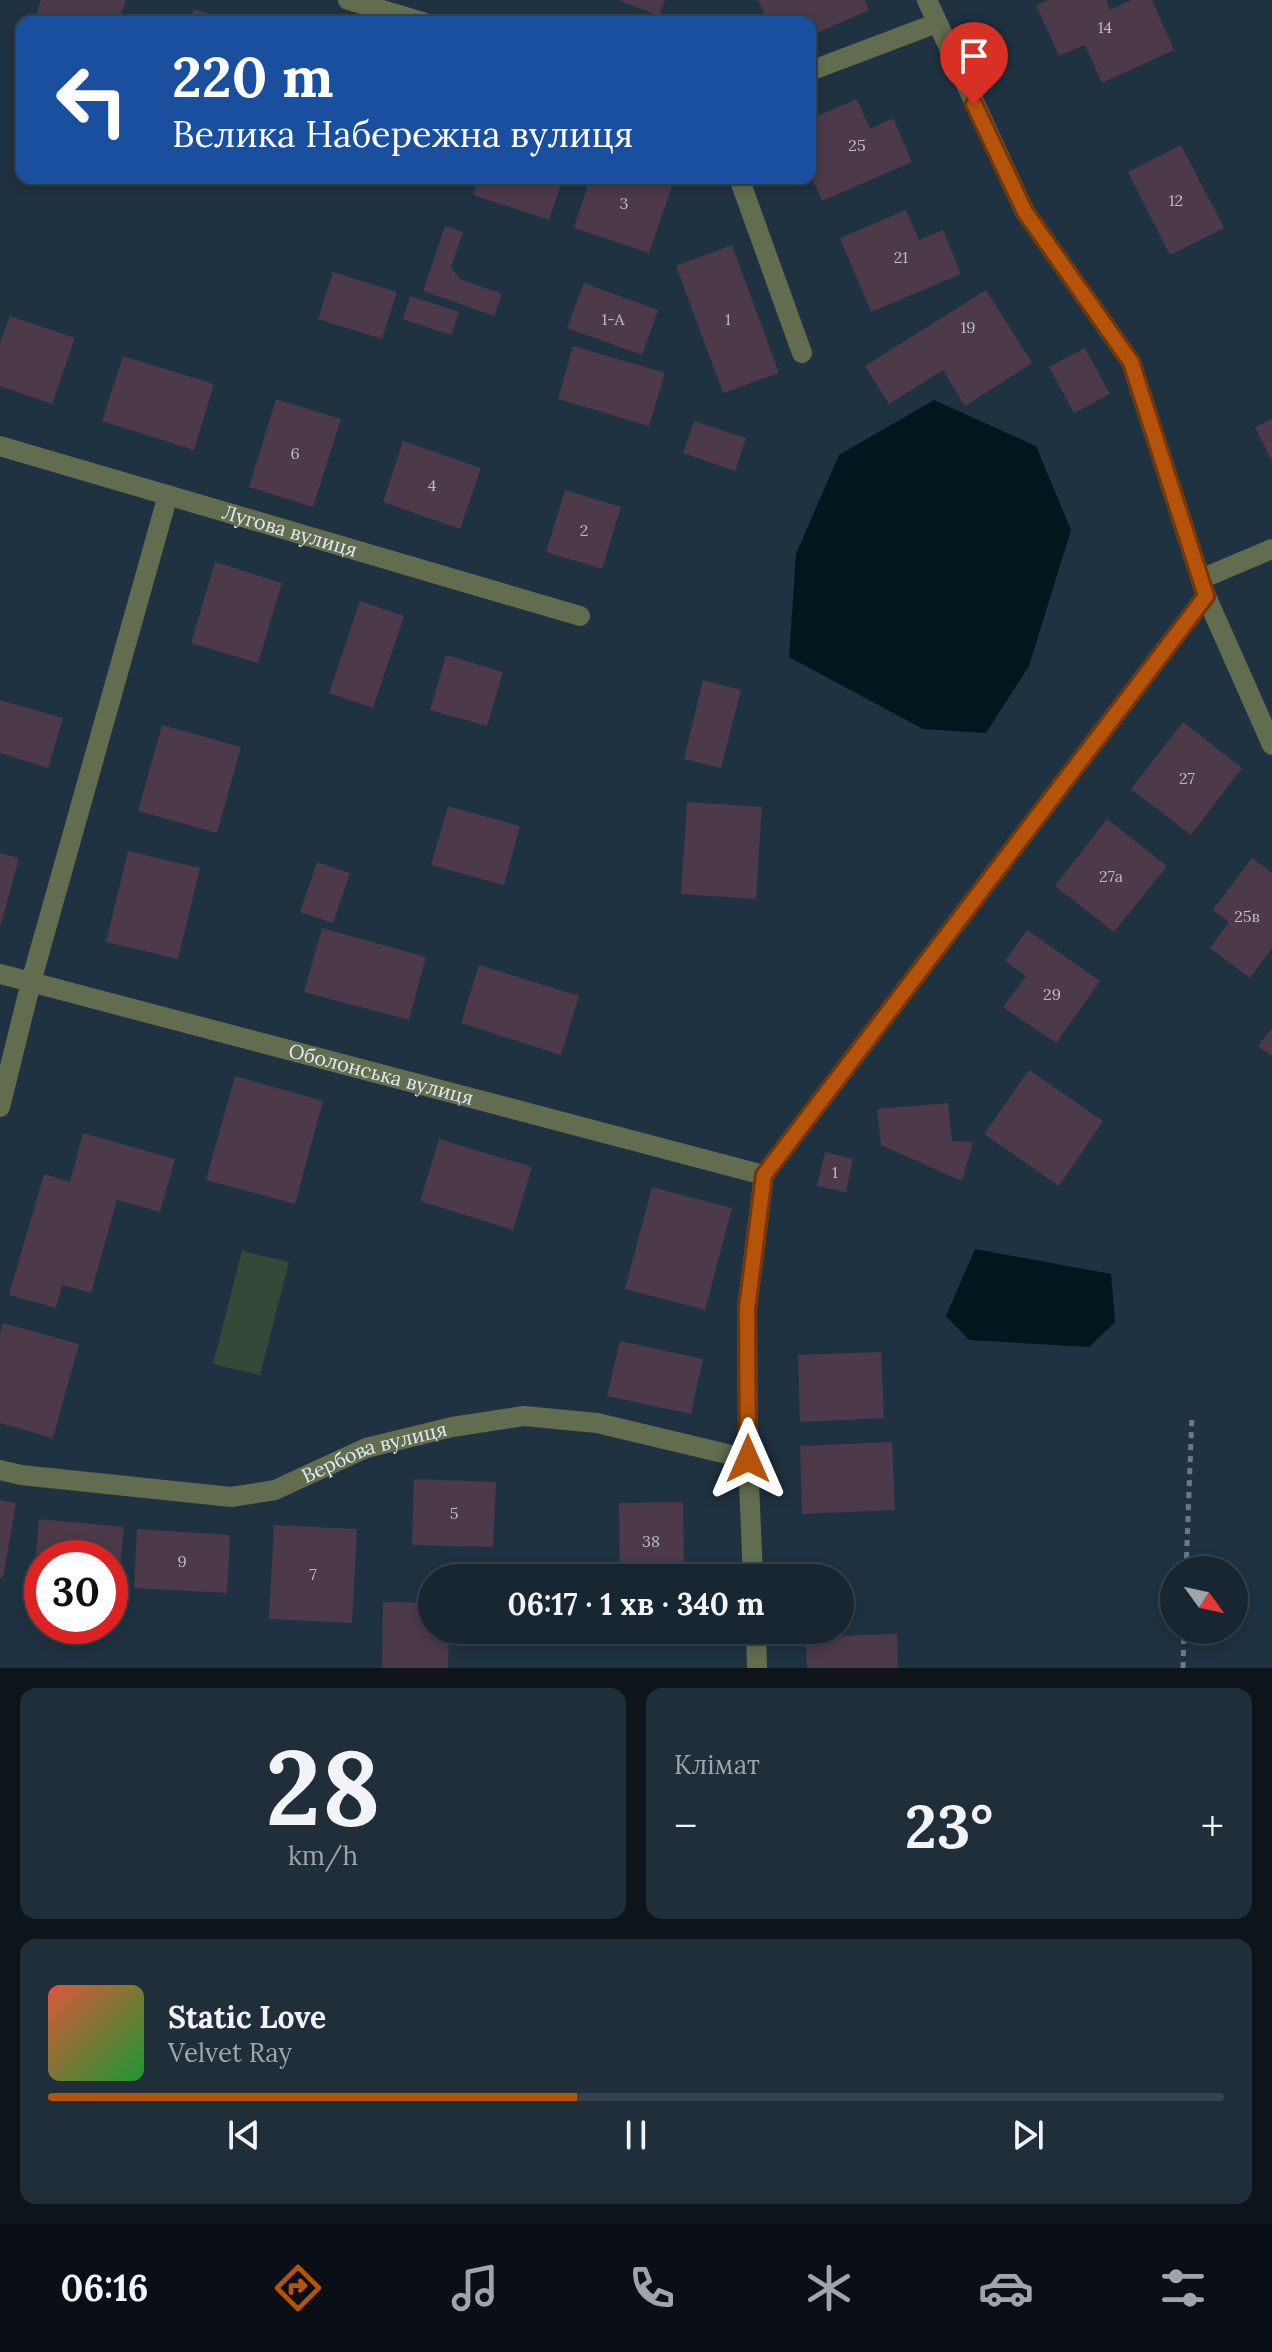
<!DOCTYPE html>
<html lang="uk">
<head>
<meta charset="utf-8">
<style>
  :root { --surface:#172631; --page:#202e39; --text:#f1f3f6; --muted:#9ea5ab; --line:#36434d; --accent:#b45309 }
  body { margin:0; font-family:Lora,serif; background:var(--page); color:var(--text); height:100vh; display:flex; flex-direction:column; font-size:30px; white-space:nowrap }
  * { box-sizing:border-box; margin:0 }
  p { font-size:26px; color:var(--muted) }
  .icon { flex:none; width:44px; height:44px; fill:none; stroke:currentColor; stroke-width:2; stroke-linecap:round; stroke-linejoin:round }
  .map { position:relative; height:1668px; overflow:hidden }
  .sheet { display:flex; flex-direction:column; gap:20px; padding:20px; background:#0d151b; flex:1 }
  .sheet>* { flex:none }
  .banner { position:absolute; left:16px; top:16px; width:800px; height:168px; border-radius:16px; box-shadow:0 4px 12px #0003,0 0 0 2px var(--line); background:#1a4fa0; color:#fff; overflow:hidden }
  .needle { width:52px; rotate:123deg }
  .tools { position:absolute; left:1160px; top:1556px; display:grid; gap:16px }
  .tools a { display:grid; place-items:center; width:88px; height:88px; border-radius:50%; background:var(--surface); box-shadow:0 4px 12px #0003,0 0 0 2px var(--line); font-size:40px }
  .speed { position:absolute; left:24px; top:1540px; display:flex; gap:16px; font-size:40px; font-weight:700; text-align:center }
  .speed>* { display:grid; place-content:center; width:104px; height:104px; border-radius:50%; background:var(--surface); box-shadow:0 4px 12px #0003,0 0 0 2px var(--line); line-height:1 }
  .speed .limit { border:12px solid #d22; background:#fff; color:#111 }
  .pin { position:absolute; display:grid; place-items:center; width:68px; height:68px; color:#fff; margin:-82px -34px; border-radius:50% 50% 50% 0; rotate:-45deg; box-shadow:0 0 8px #0007 }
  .pin .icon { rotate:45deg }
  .me { position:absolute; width:88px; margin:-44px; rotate:0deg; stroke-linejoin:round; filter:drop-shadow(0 0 6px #0008) }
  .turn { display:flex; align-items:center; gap:28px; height:168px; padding:0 24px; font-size:36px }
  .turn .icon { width:104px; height:104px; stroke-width:2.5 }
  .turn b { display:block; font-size:56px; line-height:68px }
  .big { font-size:60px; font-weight:800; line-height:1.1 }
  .sheet .card { flex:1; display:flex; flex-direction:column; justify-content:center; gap:12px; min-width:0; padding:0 28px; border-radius:16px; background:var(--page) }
  .sheet .dial { align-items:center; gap:0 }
  .dial b { font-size:104px; line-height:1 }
  .song { display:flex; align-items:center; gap:24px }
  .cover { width:96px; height:96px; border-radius:12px; background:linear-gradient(135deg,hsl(10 70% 55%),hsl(130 70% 35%)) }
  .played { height:8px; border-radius:4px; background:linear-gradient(90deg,var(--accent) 45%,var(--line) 45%) }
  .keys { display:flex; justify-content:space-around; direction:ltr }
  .heat { display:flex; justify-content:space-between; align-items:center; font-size:44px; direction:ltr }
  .sheet .tiles { flex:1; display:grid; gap:20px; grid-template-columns:1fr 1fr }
  .card:last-child { grid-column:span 2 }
  .trip { position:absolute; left:418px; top:1564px; width:436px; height:80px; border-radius:40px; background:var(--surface); box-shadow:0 4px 12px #0003,0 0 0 2px var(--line); font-weight:800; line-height:80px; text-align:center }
  .tabs { display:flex; height:128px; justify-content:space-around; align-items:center; background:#090f14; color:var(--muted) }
  .tabs .icon { width:56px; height:56px }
  .tabs .on { color:var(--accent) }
  .tabs b { font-size:36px; color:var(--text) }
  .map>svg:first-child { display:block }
  .green { fill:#334a39 }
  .water { fill:#00171e }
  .building { fill:#4c3949 }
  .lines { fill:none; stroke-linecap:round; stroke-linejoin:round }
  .path { stroke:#6a7a87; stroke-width:5; stroke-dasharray:6 6; stroke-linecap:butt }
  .minor { stroke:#626d4f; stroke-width:20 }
  .route-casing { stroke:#753606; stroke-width:20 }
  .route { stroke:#b45309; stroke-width:14 }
  .labels { text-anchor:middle; stroke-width:8; stroke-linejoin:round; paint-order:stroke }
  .number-label { font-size:16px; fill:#babdc9 }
  .street-label { font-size:20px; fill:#dee9f4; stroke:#152837 }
</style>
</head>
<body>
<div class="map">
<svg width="1272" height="1668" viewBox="0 0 1272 1668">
  <rect width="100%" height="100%" fill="#1f3241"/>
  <path class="green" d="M242 1251 289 1262 260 1375 213 1364Z"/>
  <path class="water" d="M934 400 1036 446 1071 530 1029 666 986 733 923 729 789 657 796 554 839 455Z
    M975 1249 1111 1274 1115 1322 1089 1347 969 1340 946 1316Z"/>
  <path class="building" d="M41 0H126L118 22H34Z
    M618 0H665L659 16Z
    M758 0H865L869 10 810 36V22H768Z
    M1048 0H1106L1110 10 1131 0H1152L1174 50 1102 83 1085 45 1059 56 1036 5Z
    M194 9 232 21V22H189Z
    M857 99 870 129 893 118 912 162 822 201 810 173V119Z
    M1181 145 1224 228 1170 255 1128 172Z
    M479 178H563L549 220 473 195Z
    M590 178H675L649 253 574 228Z
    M906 210 919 240 943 230 961 274 871 312 840 238Z
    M445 226 463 232 451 267 460 279 502 294 494 316 423 291Z
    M732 245 779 373 723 393 676 266Z
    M333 272 397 292 382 339 318 319Z
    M584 283 658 310 642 355 567 328Z
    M986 290 1032 363 965 406 943 370 889 404 865 366Z
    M410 296 459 312 451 335 403 319Z
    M10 316 75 338 52 404 0 386V343Z
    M573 346 665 373 649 426 558 399Z
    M1085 348 1110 394 1074 413 1049 367Z
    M123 356 214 384 194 450 102 421Z
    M276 399 341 419 313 507 249 487Z
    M1272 419V461L1255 427Z
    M694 421 746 438 735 471 683 453Z
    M403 441 481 468 460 529 383 502Z
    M565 490 621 507 602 569 546 552Z
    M215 562 282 583 258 663 191 643Z
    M360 601 404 616 373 708 329 693Z
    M446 655 503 672 487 726 430 710Z
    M703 680 741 690 721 768 684 759Z
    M0 700 63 718 48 768 0 753Z
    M1183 722 1242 768 1191 835 1131 789Z
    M162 725 241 747 217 833 138 811Z
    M687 802 762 807 756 899 681 894Z
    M448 806 520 826 504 885 431 865Z
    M1107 819 1167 866 1114 932 1055 886Z
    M128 851 200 868 178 959 106 942Z
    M0 853 19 858 1 925 0 924Z
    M1252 858 1272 873V948L1250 978 1210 948 1229 922 1213 910Z
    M317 862 350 873 333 923 300 912Z
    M322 928 426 957 409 1020 304 992Z
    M1027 930 1100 981 1056 1043 1003 1007 1026 976 1005 961Z
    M479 965 579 996 561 1055 461 1023Z
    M1272 1028V1056L1258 1046Z
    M1029 1070 1103 1121 1059 1186 984 1134Z
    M235 1076 323 1101 295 1204 206 1180Z
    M948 1103 952 1141 973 1142 962 1181 881 1145 877 1109Z
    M83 1133 175 1159 160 1212 117 1200 91 1293 62 1285 56 1308 9 1295 44 1174 70 1182Z
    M439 1139 532 1167 513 1230 420 1201Z
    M825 1152 853 1159 846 1192 817 1186Z
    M652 1187 732 1208 705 1310 625 1289Z
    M3 1323 79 1344 53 1438 0 1423V1334Z
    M620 1341 703 1359 691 1414 607 1396Z
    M881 1352 884 1418 800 1422 798 1355Z
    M892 1442 895 1510 802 1514 800 1446Z
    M414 1479 496 1482 493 1547 412 1545Z
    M0 1500 16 1503 3 1578H0Z
    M683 1502 684 1578H620L619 1503Z
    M39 1519 124 1527 117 1595H110V1558H42V1588L33 1587Z
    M274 1525 357 1529 352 1623 269 1619Z
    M137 1529 230 1535 227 1593 134 1588Z
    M515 1567 567 1568 566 1578H515Z
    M383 1602 432 1603V1630H449L448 1668H382Z
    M515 1630H566V1640H515Z
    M897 1634 898 1668H807L806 1637Z"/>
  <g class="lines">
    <path class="path" d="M1186 1570 1192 1414
      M1183 1668 1184 1630"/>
    <g class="minor">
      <path d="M348 0 423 22"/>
      <path d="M927 0 1025 212 1131 362 1206 596 1272 745"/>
      <path d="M810 71 937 23"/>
      <path d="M739 178 802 353"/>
      <path id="s1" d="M0 446 580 616"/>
      <path d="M1201 579 1272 549"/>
      <path id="s2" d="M0 974 764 1175"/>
      <path d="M0 1107 31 982 168 495"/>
      <path id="s3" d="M0 1470 21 1475 231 1497 275 1490 366 1448 452 1427 524 1416 597 1423 748 1459"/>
      <path d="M753 1578 748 1459 747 1309 764 1175 1206 596"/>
      <path d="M756 1630 757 1668"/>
    </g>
  </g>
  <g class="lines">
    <g class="route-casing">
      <path id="route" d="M748 1459 747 1309 764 1175 1206 596 1131 362 1025 212 974 104"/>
    </g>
    <use href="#route" class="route"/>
  </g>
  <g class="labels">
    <g class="number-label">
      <text x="1105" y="33">14</text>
      <text x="857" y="151">25</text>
      <text x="1176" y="206">12</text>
      <text x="624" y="209">3</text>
      <text x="901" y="263">21</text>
      <text x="613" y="325">1-А</text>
      <text x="728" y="325">1</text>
      <text x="968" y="333">19</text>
      <text x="295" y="459">6</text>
      <text x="432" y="491">4</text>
      <text x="584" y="536">2</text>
      <text x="1187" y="784">27</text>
      <text x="1111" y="882">27а</text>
      <text x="1247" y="922">25в</text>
      <text x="1052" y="1000">29</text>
      <text x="835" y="1178">1</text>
      <text x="454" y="1519">5</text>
      <text x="651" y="1547">38</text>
      <text x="182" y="1567">9</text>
      <text x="313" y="1580">7</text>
    </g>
    <g class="street-label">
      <text dy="7" stroke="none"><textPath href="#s1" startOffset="302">Лугова вулиця</textPath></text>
      <text dy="7" stroke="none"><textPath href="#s2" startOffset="394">Оболонська вулиця</textPath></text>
      <text dy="7" stroke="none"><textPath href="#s3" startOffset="384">Вербова вулиця</textPath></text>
    </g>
  </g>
</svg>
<div class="tools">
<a><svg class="needle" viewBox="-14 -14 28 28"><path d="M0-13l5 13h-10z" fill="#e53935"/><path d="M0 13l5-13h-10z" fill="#9ea5ab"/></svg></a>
</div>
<div class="speed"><div class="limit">30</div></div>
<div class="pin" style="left:974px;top:104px;background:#d93025"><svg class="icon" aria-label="arrive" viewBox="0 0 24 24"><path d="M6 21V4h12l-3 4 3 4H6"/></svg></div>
<svg class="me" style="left:748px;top:1459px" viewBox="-20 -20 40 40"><path d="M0-17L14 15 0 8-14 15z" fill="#b45309" stroke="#fff" stroke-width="4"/></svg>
<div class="trip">06:17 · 1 хв · 340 m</div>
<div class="banner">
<div class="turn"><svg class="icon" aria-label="left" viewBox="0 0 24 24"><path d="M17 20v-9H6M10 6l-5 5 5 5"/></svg><div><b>220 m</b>Велика Набережна вулиця</div></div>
</div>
</div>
<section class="sheet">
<div class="tiles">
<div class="card dial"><b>28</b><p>km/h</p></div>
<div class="card"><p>Клімат</p>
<div class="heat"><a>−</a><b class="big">23°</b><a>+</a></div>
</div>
<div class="card">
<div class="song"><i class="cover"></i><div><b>Static Love</b><p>Velvet Ray</p></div></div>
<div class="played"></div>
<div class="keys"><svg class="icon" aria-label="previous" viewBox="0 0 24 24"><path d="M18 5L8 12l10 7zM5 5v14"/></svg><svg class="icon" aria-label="pause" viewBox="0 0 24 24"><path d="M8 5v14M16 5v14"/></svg><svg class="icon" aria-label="next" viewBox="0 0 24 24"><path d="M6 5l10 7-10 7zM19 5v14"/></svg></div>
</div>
</div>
</section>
<nav class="tabs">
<b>06:16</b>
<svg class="icon on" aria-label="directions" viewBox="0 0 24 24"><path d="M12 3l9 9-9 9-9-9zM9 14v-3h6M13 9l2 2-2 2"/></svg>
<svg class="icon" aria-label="music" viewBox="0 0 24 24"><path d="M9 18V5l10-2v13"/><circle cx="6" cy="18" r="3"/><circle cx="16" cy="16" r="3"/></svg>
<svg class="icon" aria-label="phone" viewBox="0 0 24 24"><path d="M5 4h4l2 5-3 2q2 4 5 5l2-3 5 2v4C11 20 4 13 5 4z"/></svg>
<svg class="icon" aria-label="climate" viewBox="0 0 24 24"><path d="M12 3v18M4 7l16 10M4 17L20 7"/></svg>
<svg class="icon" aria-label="car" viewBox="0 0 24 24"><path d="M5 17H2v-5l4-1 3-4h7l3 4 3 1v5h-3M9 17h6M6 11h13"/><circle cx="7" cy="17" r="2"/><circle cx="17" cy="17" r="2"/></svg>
<svg class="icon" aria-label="filters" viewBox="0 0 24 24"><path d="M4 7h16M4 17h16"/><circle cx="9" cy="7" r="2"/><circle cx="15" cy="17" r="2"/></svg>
</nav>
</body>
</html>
